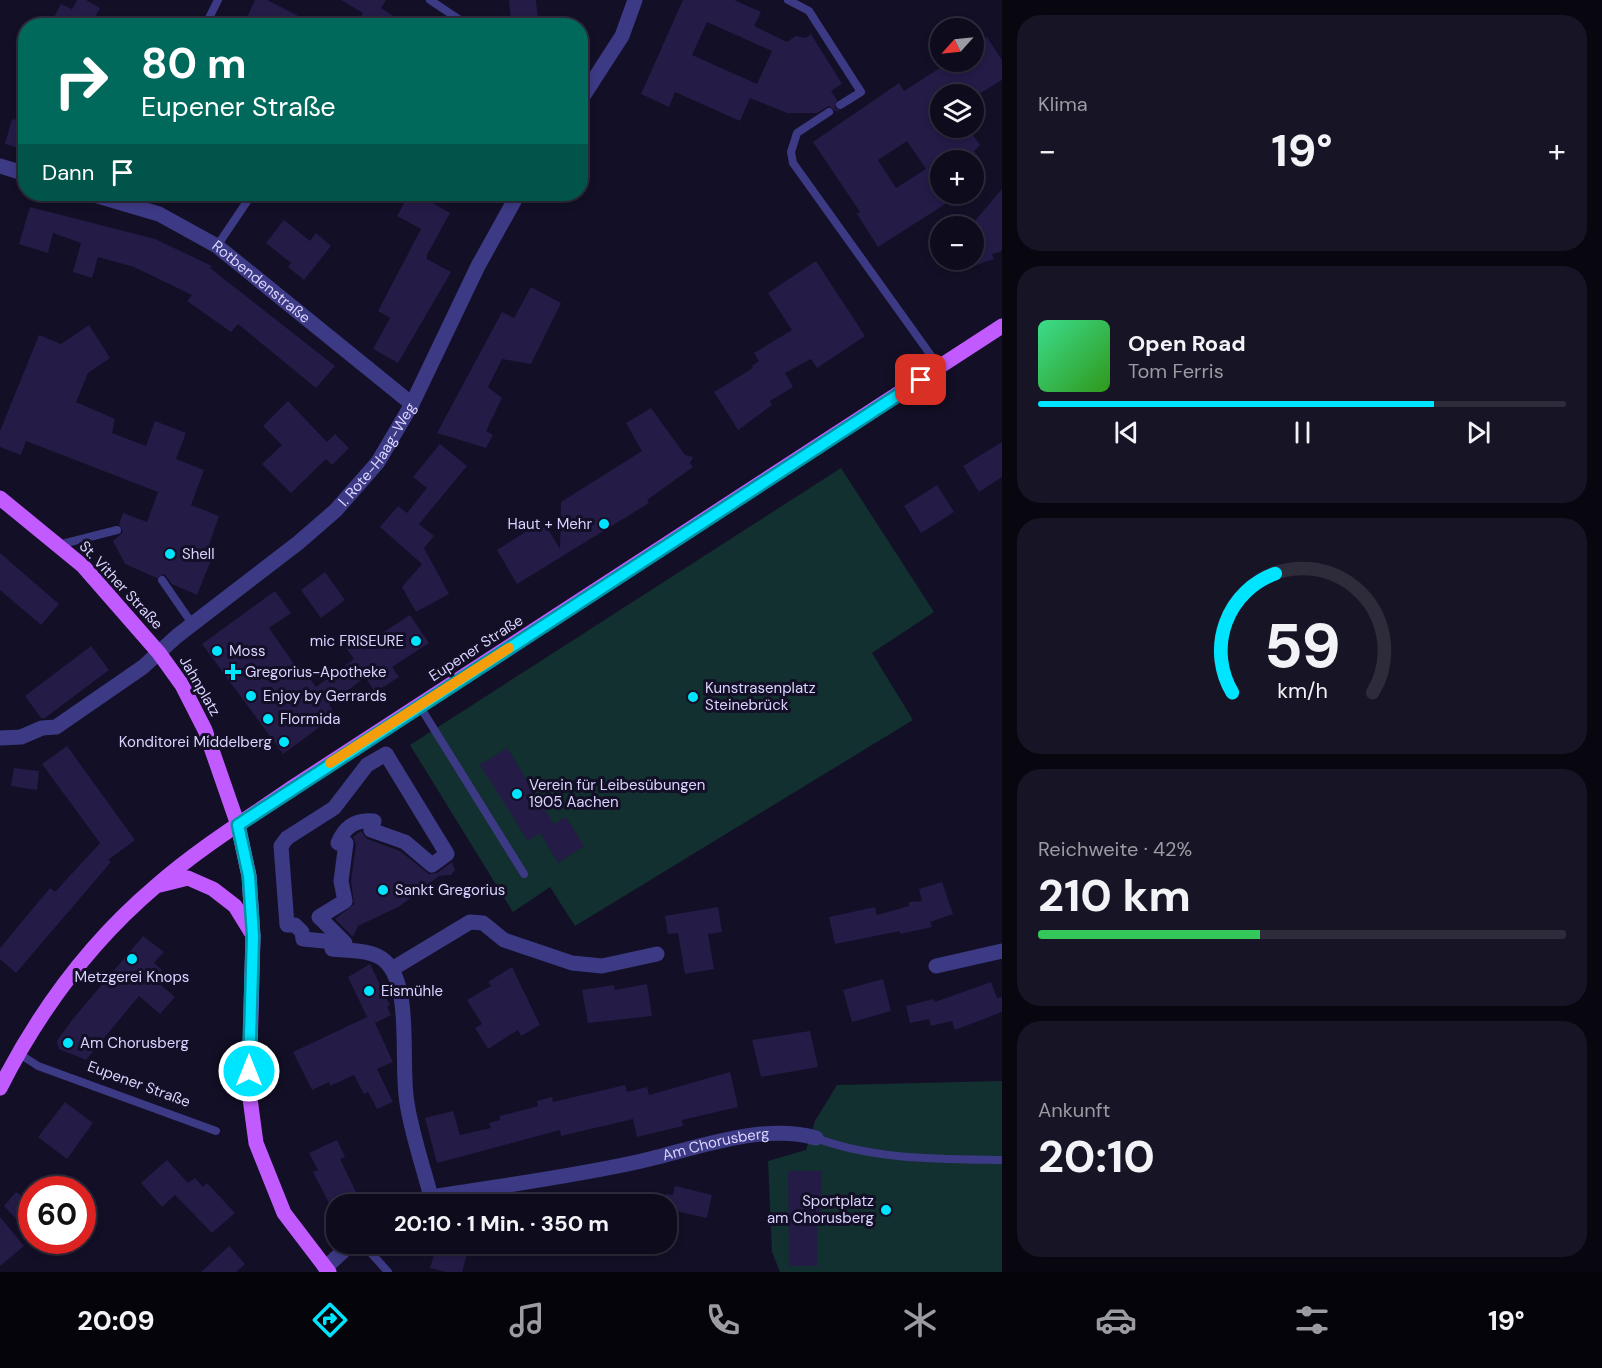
<!DOCTYPE html>
<html lang="de">
<head>
<meta charset="utf-8">
<style>
  :root { --surface:#0e0b1c; --page:#171425; --text:#f1f3f6; --muted:#9b9ba3; --line:#2e2b3b; --accent:#00e5ff }
  body { margin:0; font-family:"DM Sans",sans-serif; background:var(--page); color:var(--text); height:100vh; display:flex; flex-direction:column; font-size:22px; white-space:nowrap }
  * { box-sizing:border-box; margin:0 }
  p { font-size:20px; color:var(--muted) }
  .icon { flex:none; width:33px; height:33px; fill:none; stroke:currentColor; stroke-width:2; stroke-linecap:round; stroke-linejoin:round }
  .map { position:relative; flex:1; overflow:hidden }
  .panel { display:flex; flex-direction:column; gap:15px; padding:15px; background:#08060f; width:600px }
  .panel>* { flex:none }
  .top-card { position:absolute; left:18px; top:18px; width:570px; height:183px; border-radius:24px; box-shadow:0 3px 9px #0003,0 0 0 2px var(--line); background:#00695c; color:#fff; overflow:hidden }
  .needle { width:39px; rotate:243deg }
  .buttons { position:absolute; left:930px; top:18px; display:grid; gap:12px }
  .buttons a { display:grid; place-items:center; width:54px; height:54px; border-radius:50%; background:var(--surface); box-shadow:0 3px 9px #0003,0 0 0 2px var(--line); font-size:30px }
  .speed { position:absolute; left:18px; top:1176px; display:flex; gap:12px; font-size:30px; font-weight:700; text-align:center }
  .speed>* { display:grid; place-content:center; width:78px; height:78px; border-radius:50%; background:var(--surface); box-shadow:0 3px 9px #0003,0 0 0 2px var(--line); line-height:1 }
  .speed .limit { border:9px solid #d22; background:#fff; color:#111 }
  .pin { position:absolute; display:grid; place-items:center; width:51px; height:51px; color:#fff; margin:-26px; border-radius:12px; box-shadow:0 3px 9px #0006 }
  .me { position:absolute; width:66px; margin:-33px; rotate:0deg; stroke-linejoin:round; filter:drop-shadow(0 0 4px #0008) }
  .turn { display:flex; align-items:center; gap:21px; height:126px; padding:0 24px; font-size:27px }
  .turn .icon { width:78px; height:78px; stroke-width:2.5 }
  .turn b { display:block; font-size:42px; line-height:51px }
  .then { display:flex; align-items:center; height:57px; padding:0 24px; background:#0003; gap:12px; font-size:22px }
  .big { font-size:45px; font-weight:700; line-height:1.1 }
  .panel .tile { flex:1; display:flex; flex-direction:column; justify-content:center; gap:9px; min-width:0; padding:0 21px; border-radius:24px; background:var(--page) }
  .panel .dial { align-items:center; gap:0 }
  .dial svg { height:156px; overflow:visible; fill:none; stroke:var(--line); stroke-width:7; stroke-linecap:round; text-anchor:middle }
  .dial text { fill:var(--text); stroke:none }
  .song { display:flex; align-items:center; gap:18px }
  .cover { width:72px; height:72px; border-radius:9px; background:linear-gradient(135deg,hsl(150 70% 55%),hsl(110 70% 35%)) }
  .played { height:6px; border-radius:3px; background:linear-gradient(90deg,var(--accent) 75%,var(--line) 75%) }
  .keys { display:flex; justify-content:space-around; direction:ltr }
  .heat { display:flex; justify-content:space-between; align-items:center; font-size:33px; direction:ltr }
  .charge { height:9px; border-radius:4px; background:linear-gradient(90deg,#34c759 42%,var(--line) 0) }
  .trip { position:absolute; left:326px; top:1194px; width:351px; height:60px; border-radius:24px; background:var(--surface); box-shadow:0 3px 9px #0003,0 0 0 2px var(--line); font-weight:700; line-height:60px; text-align:center }
  .dock { display:flex; height:96px; justify-content:space-around; align-items:center; background:#06040b; color:var(--muted) }
  .dock .icon { width:42px; height:42px }
  .dock .current { color:var(--accent) }
  .dock b { font-size:27px; color:var(--text) }
  main { display:flex; flex:1; min-height:0 }
  .map>svg:first-child { display:block }
  .green { fill:#12302f }
  .building { fill:#241b47; fill-rule:evenodd }
  .lines { fill:none; stroke-linecap:round; stroke-linejoin:round }
  .lane { stroke:#3d3a85; stroke-width:8 }
  .street { stroke:#3d3a85; stroke-width:15 }
  .primary { stroke:#c25bff; stroke-width:15 }
  .route-casing { stroke:#0095a6; stroke-width:15 }
  .route { stroke:#00e5ff; stroke-width:10 }
  .slow { stroke:#f59e0b; stroke-width:10 }
  .poi-dot { fill:#00e5ff; stroke:#130f26; stroke-width:2 }
  .labels { text-anchor:middle; stroke-width:6; stroke-linejoin:round; paint-order:stroke }
  .street-label { font-size:15px; fill:#d9d4ff; stroke:#130f26 }
  .poi-label { font-size:15px; fill:#d9d4ff; stroke:#130f26; text-anchor:start }
</style>
</head>
<body>
<main>
<div class="map">
<svg width="1002" height="1272" viewBox="0 0 1002 1272">
  <rect width="100%" height="100%" fill="#130f26"/>
  <path class="green" d="M841 468 934 612 872 653 913 720 575 926 550 887 513 912 410 745Z
    M1002 1081V1272H780L772 1252 768 1161 806 1150 815 1121 837 1085Z"/>
  <path class="building" d="M77 0H86L100 8 93 21 101 26H63L53 19 61 4 72 9Z
    M255 0H267L318 26H243Z
    M341 0H386L381 8 392 15 386 26H355L363 13Z
    M509 0H536L538 21H532V26L511 23Z
    M683 0H734L761 12 754 26 787 42 796 36 806 38 811 34 842 84 831 91 837 100 835 108 840 111H835L829 106 817 113H787L750 98 740 121 675 92 669 107 641 94ZM707 22 772 51 757 84 692 55Z
    M987 37 1002 60V80L979 94H940V128H968L980 145 974 151 981 160H940V194H961L878 247 857 214 860 212 813 142 899 83 904 91 949 62H974V46ZM907 141 926 169 896 188 878 160Z
    M12 119 26 122V150L5 144Z
    M1002 189V251L992 254 994 259 974 266V222Z
    M409 194H435L431 202 450 213 427 255V259L451 272 398 363 373 349 390 318 378 311 421 229 397 216Z
    M30 207 155 239 212 266 210 268 335 366 316 388 238 324 231 332 187 301 192 295 134 267 98 257 92 278 73 272 81 243 53 233 48 253 19 244Z
    M284 220 310 241 316 233 331 246 304 280 288 267 291 263 266 243Z
    M816 261 865 336 817 368 811 359 785 373 793 387 770 401 772 405 738 430 714 392 753 368 752 366 759 361 754 353 792 330 768 293Z
    M531 287 561 303 531 364 502 359 488 387 502 398 486 431 493 435 486 448 437 433 502 312 514 318Z
    M89 325 110 358 88 373 76 402 115 419 112 433 146 446 155 421 186 433 176 459 204 470 191 505 219 516 209 545 216 548 197 595 172 584 164 574 157 578 125 564 113 541 123 532 119 524 123 513 147 522 158 492 26 441 21 455 0 447V431L39 335 61 344Z
    M288 401 327 442 335 434 349 448 332 465 326 459 291 493 262 464 282 445 263 426Z
    M651 408 685 455 693 457 690 463 693 467 647 500 649 503 517 584 497 550 543 521 560 549 561 502 642 451 626 423Z
    M1002 442V477L979 492 963 466Z
    M440 444 467 466 419 524 434 536 424 548 449 594 416 612 402 587 422 564 380 527 398 506 407 513 427 488 413 477Z
    M937 485 954 512 921 533 904 506Z
    M0 553 59 604 41 625 0 590Z
    M325 572 345 600 321 618 301 590Z
    M275 591 291 613 269 628 301 674 304 671 316 687 354 659 346 648 372 631 376 637 410 615 429 643 392 667 399 677 375 692 365 677 329 705 336 715 283 754 202 644Z
    M91 646 109 670 45 718H41L25 696Z
    M67 746 135 840 108 860 111 862 16 973 0 959V948L50 888 55 892 100 843 42 764Z
    M507 748 554 824 566 817 584 846 558 863 540 833 528 841 480 765Z
    M14 768 39 771 37 790 11 786Z
    M361 831 367 839 400 851 429 874 437 873 452 862 455 870 451 875 439 876 400 906 358 926 353 937 335 919 354 904 351 881 356 844 353 837Z
    M942 882 953 914 930 922 932 927 900 934V931L835 944 829 917 875 907 877 915 909 906V902L922 901 919 889Z
    M718 907 722 932 708 934 714 969 685 974 678 933 668 934 665 916Z
    M143 936 164 952 154 963 162 970 154 979 175 997 160 1014 139 996 86 1060 59 1049 57 1041 72 1020Z
    M370 964 390 1005 387 1007 391 1015 375 1023 393 1062 377 1069 393 1102 377 1109 368 1092 364 1094 354 1075 330 1086 329 1082 312 1090 293 1052 367 1017 348 977Z
    M512 967 540 1025 521 1036 518 1030 488 1049 475 1028 482 1024 467 1000 491 986 488 982Z
    M883 979 891 1011 852 1022 843 990Z
    M991 982 997 998 1002 997V1012L955 1030 952 1021 931 1026 929 1019 910 1023 906 1006 934 999 935 1002Z
    M647 984 652 1016 588 1023 582 990 614 985 615 990Z
    M810 1031 818 1067 761 1077 752 1040Z
    M730 1072 738 1107 682 1120 683 1126 637 1137 633 1119 561 1136 560 1130 437 1163 425 1118 453 1111 460 1135 491 1128 489 1123 500 1120V1116L538 1106 537 1101 552 1097 553 1102 625 1085 627 1092 647 1087 649 1095Z
    M65 1102 93 1123 67 1159 38 1137Z
    M337 1140 345 1157 340 1159 357 1194 331 1207 313 1172 318 1170 309 1153Z
    M167 1160 188 1183 195 1178 203 1187 207 1183 235 1213 212 1233 175 1195 162 1207 141 1183Z
    M788 1171H822V1213L817 1214V1266H789Z
    M675 1186 712 1195 707 1218 666 1209V1194L673 1195Z
    M16 1192 32 1202V1208L20 1223 4 1206Z
    M0 1217 24 1246 0 1266Z
    M437 1244H470L462 1272H446L430 1268Z
    M229 1246 245 1264 236 1272H201Z"/>
  <g class="lines">
    <path class="lane" d="M430 0 469 26
      M788 0 809 11 861 92 840 105
      M205 26 218 0
      M829 112 797 133 791 152 793 163 940 368
      M135 207 140 194
      M217 246 252 194
      M58 545 117 530
      M162 580 193 625
      M419 705 524 874
      M18 1053 38 1066 216 1131
      M816 1138C874 1160 940 1159 1002 1160
      M363 1244 388 1272"/>
    <g class="street">
      <path d="M580 101 622 36 635 0"/>
      <path d="M0 166 26 174"/>
      <path id="s1" d="M91 194 159 214 217 246 412 404"/>
      <path id="s2" d="M0 738 21 737 42 728 56 727 143 667 177 636 298 543 336 510 378 462 412 404 478 266 518 194"/>
      <path d="M386 754 447 854 432 865 405 842 371 830 374 821C356 819 345 826 338 843H346L341 881 345 901 319 917 345 943 303 939 302 932 295 925H287L281 846 287 838 334 808 367 765Z"/>
      <path d="M332 949C348 951 372 949 385 961 413 987 400 1064 407 1103 412 1135 423 1166 431 1197"/>
      <path d="M936 966 1002 951"/>
      <path d="M392 969 470 922 483 923 504 940 572 963 602 966 657 954"/>
      <path id="s3" d="M407 1204 431 1197C500 1186 569 1177 637 1162 692 1150 761 1122 816 1138"/>
      <path d="M325 1268 351 1244"/>
    </g>
    <path class="primary" d="M0 498 83 566 159 653 182 685 205 730 238 825 249 876 253 936 249 1091 256 1143 284 1213 329 1272
      M160 885 188 878 213 889 235 906 251 932
      M0 1088C39 1011 90 942 156 886 198 849 247 819 293 787L1002 326"/>
  </g>
  <g class="lines">
    <g class="route-casing">
      <path id="route" d="M249 1071 253 936 249 876 238 825 921 380"/>
    </g>
    <use href="#route" class="route"/>
    <path class="slow" d="M330 763 509 648"/>
  </g>
  <g class="poi-dot">
    <circle cx="604" cy="524" r="6"/>
    <circle cx="170" cy="554" r="6"/>
    <circle cx="416" cy="641" r="6"/>
    <circle cx="217" cy="651" r="6"/>
    <path d="M230 663h6v6h6v6h-6v6h-6v-6h-6v-6h6z"/>
    <circle cx="251" cy="696" r="6"/>
    <circle cx="693" cy="697" r="6"/>
    <circle cx="268" cy="719" r="6"/>
    <circle cx="284" cy="742" r="6"/>
    <circle cx="517" cy="794" r="6"/>
    <circle cx="383" cy="890" r="6"/>
    <circle cx="132" cy="959" r="6"/>
    <circle cx="369" cy="991" r="6"/>
    <circle cx="68" cy="1043" r="6"/>
    <circle cx="886" cy="1210" r="6"/>
  </g>
  <g class="labels">
    <g class="street-label">
      <text dy="5" stroke="none"><textPath href="#s1" startOffset="194">Rotbendenstraße</textPath></text>
      <text dy="5" stroke="none"><textPath href="#s2" startOffset="482">I. Rote-Haag-Weg</textPath></text>
      <text transform="translate(121 585) rotate(47)" y="5">St. Vither Straße</text>
      <text transform="translate(476 648) rotate(-33)" y="5">Eupener Straße</text>
      <text transform="translate(200 686) rotate(60)" y="5">Jahnplatz</text>
      <text transform="translate(139 1084) rotate(20)" y="5">Eupener Straße</text>
      <text dy="5" stroke="none"><textPath href="#s3" startOffset="315">Am Chorusberg</textPath></text>
    </g>
    <g class="poi-label">
      <text x="592" y="529" text-anchor="end">Haut + Mehr</text>
      <text x="182" y="559">Shell</text>
      <text x="404" y="646" text-anchor="end">mic FRISEURE</text>
      <text x="229" y="656">Moss</text>
      <text x="245" y="677">Gregorius-Apotheke</text>
      <text x="705" y="693">Kunstrasenplatz<tspan x="705" dy="17">Steinebrück</tspan></text>
      <text x="263" y="701">Enjoy by Gerrards</text>
      <text x="280" y="724">Flormida</text>
      <text x="272" y="747" text-anchor="end">Konditorei Middelberg</text>
      <text x="529" y="790">Verein für Leibesübungen<tspan x="529" dy="17">1905 Aachen</tspan></text>
      <text x="395" y="895">Sankt Gregorius</text>
      <text x="132" y="982" text-anchor="middle">Metzgerei Knops</text>
      <text x="381" y="996">Eismühle</text>
      <text x="80" y="1048">Am Chorusberg</text>
      <text x="874" y="1206" text-anchor="end">Sportplatz<tspan x="874" dy="17">am Chorusberg</tspan></text>
    </g>
  </g>
</svg>
<div class="buttons">
<a><svg class="needle" viewBox="-14 -14 28 28"><path d="M0-13l5 13h-10z" fill="#e53935"/><path d="M0 13l5-13h-10z" fill="#9b9ba3"/></svg></a>
<a><svg class="icon" aria-label="layers" viewBox="0 0 24 24"><path d="M12 4l9 5-9 5-9-5zM3 14l9 5 9-5"/></svg></a>
<a>+</a>
<a>−</a>
</div>
<div class="speed"><div class="limit">60</div></div>
<div class="pin" style="left:921px;top:380px;background:#d93025"><svg class="icon" aria-label="arrive" viewBox="0 0 24 24"><path d="M6 21V4h12l-3 4 3 4H6"/></svg></div>
<svg class="me" style="left:249px;top:1071px" viewBox="-20 -20 40 40"><circle r="17" fill="#00e5ff" stroke="#fff" stroke-width="3"/><path d="M0-11L8 9 0 5-8 9z" fill="#fff"/></svg>
<div class="trip">20:10 · 1 Min. · 350 m</div>
<div class="top-card">
<div class="turn"><svg class="icon" aria-label="right" viewBox="0 0 24 24"><path d="M7 20v-9h11M14 6l5 5-5 5"/></svg><div><b>80 m</b>Eupener Straße</div></div>
<div class="then">Dann<svg class="icon" aria-label="arrive" viewBox="0 0 24 24"><path d="M6 21V4h12l-3 4 3 4H6"/></svg></div>
</div>
</div>
<section class="panel">
<div class="tile"><p>Klima</p>
<div class="heat"><a>−</a><b class="big">19°</b><a>+</a></div>
</div>
<div class="tile">
<div class="song"><i class="cover"></i><div><b>Open Road</b><p>Tom Ferris</p></div></div>
<div class="played"></div>
<div class="keys"><svg class="icon" aria-label="previous" viewBox="0 0 24 24"><path d="M18 5L8 12l10 7zM5 5v14"/></svg><svg class="icon" aria-label="pause" viewBox="0 0 24 24"><path d="M8 5v14M16 5v14"/></svg><svg class="icon" aria-label="next" viewBox="0 0 24 24"><path d="M6 5l10 7-10 7zM19 5v14"/></svg></div>
</div>
<div class="tile dial"><svg viewBox="0 0 100 80">
<path d="M14 69A42 42 0 1 1 86 69"/>
<path d="M14 69A42 42 0 0 1 36 8" stroke="#00e5ff"/>
<text x="50" y="56" font-size="32" font-weight="700">59</text>
<text x="50" y="72" font-size="11">km/h</text>
</svg></div>
<div class="tile"><p>Reichweite · 42%</p><b class="big">210 km</b><div class="charge"></div></div>
<div class="tile"><p>Ankunft</p><b class="big">20:10</b></div>
</section>
</main>
<nav class="dock">
<b>20:09</b>
<svg class="icon current" aria-label="directions" viewBox="0 0 24 24"><path d="M12 3l9 9-9 9-9-9zM9 14v-3h6M13 9l2 2-2 2"/></svg>
<svg class="icon" aria-label="music" viewBox="0 0 24 24"><path d="M9 18V5l10-2v13"/><circle cx="6" cy="18" r="3"/><circle cx="16" cy="16" r="3"/></svg>
<svg class="icon" aria-label="phone" viewBox="0 0 24 24"><path d="M5 4h4l2 5-3 2q2 4 5 5l2-3 5 2v4C11 20 4 13 5 4z"/></svg>
<svg class="icon" aria-label="climate" viewBox="0 0 24 24"><path d="M12 3v18M4 7l16 10M4 17L20 7"/></svg>
<svg class="icon" aria-label="car" viewBox="0 0 24 24"><path d="M5 17H2v-5l4-1 3-4h7l3 4 3 1v5h-3M9 17h6M6 11h13"/><circle cx="7" cy="17" r="2"/><circle cx="17" cy="17" r="2"/></svg>
<svg class="icon" aria-label="filters" viewBox="0 0 24 24"><path d="M4 7h16M4 17h16"/><circle cx="9" cy="7" r="2"/><circle cx="15" cy="17" r="2"/></svg>
<b>19°</b>
</nav>
</body>
</html>
